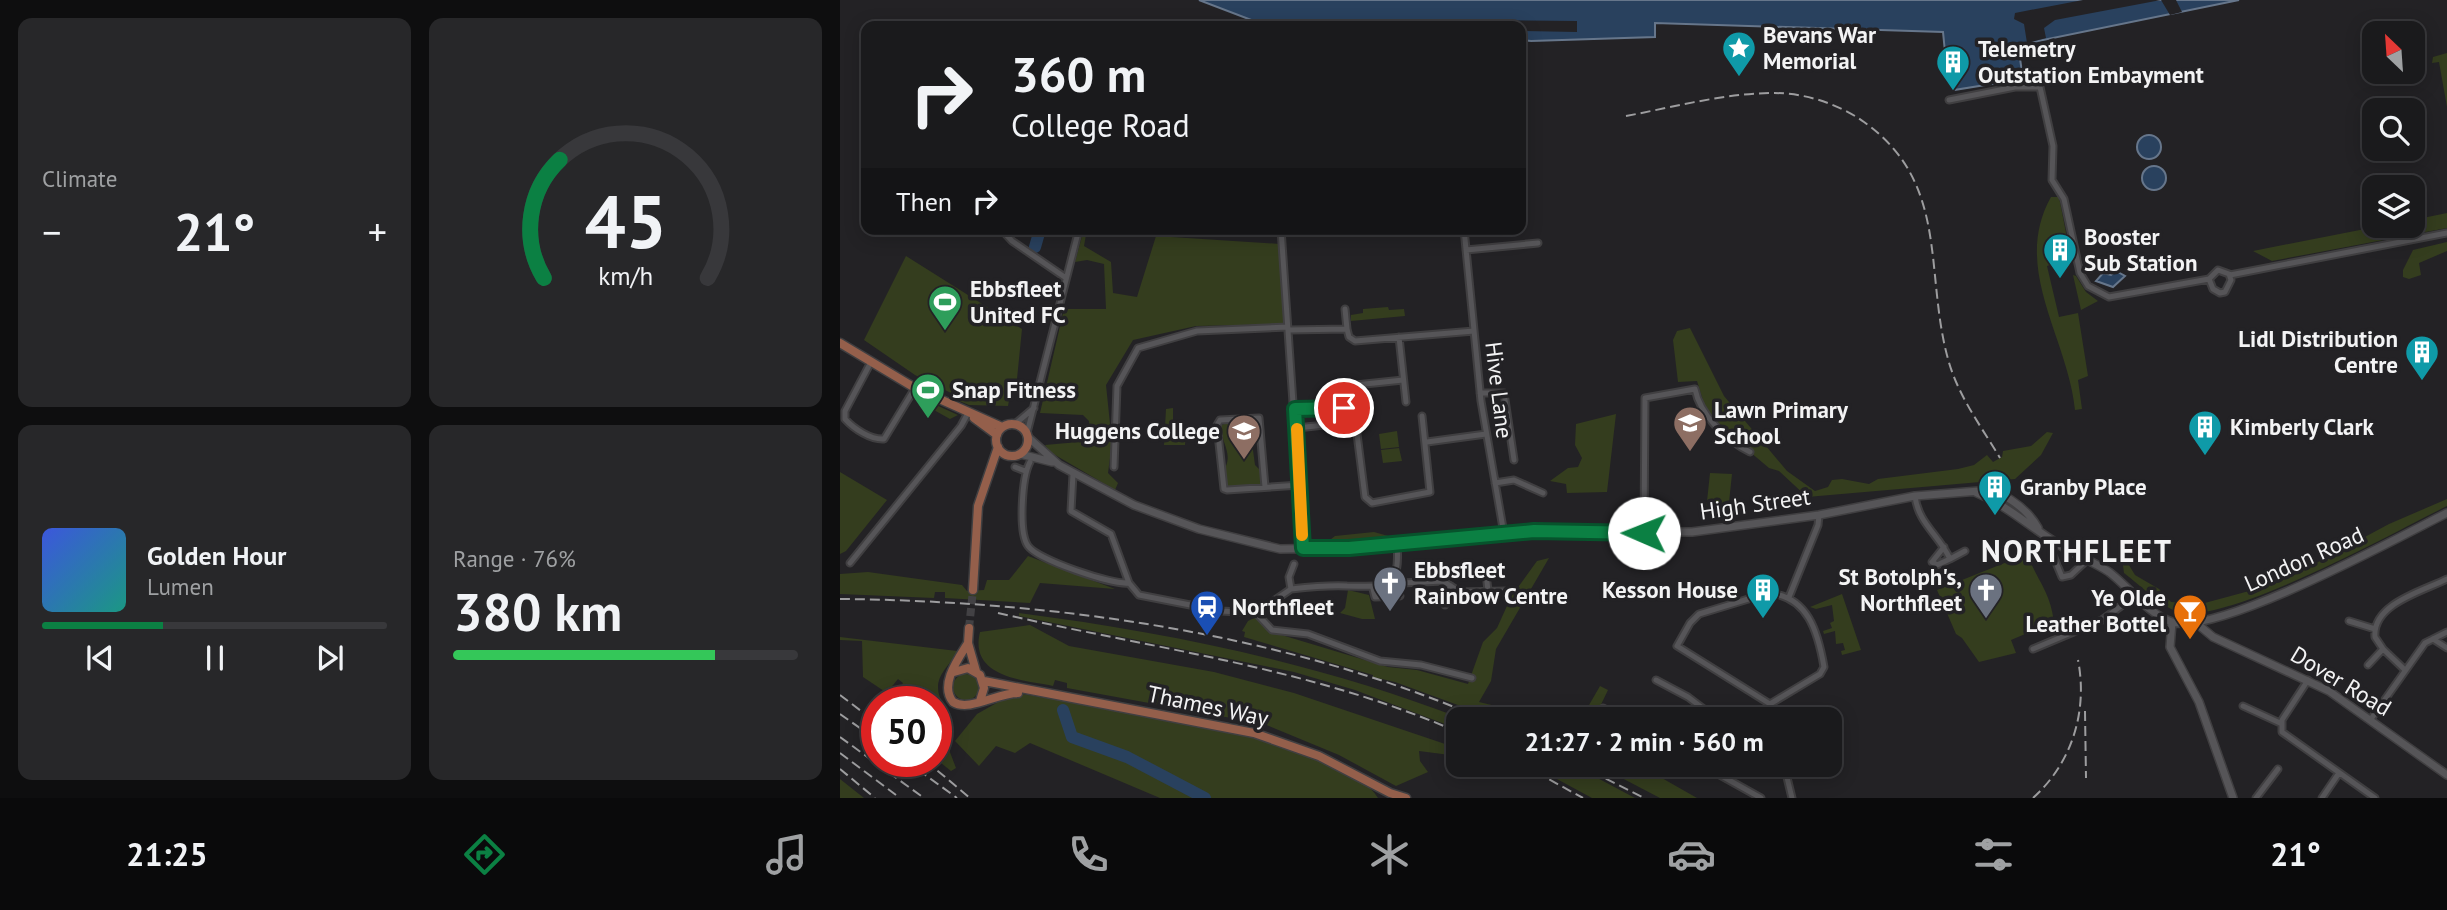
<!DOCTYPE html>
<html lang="en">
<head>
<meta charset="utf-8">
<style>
  :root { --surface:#1a1a1c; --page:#272729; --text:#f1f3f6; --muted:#9fa1a3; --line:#38383b; --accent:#0b8043 }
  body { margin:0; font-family:"PT Sans",sans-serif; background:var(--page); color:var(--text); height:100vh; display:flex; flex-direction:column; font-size:26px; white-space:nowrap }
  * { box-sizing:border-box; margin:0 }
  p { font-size:23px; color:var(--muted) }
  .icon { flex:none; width:38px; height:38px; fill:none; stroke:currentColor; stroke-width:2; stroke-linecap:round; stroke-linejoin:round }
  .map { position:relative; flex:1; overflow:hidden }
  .drawer { display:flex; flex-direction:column; gap:18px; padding:18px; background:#0e0e0f; width:840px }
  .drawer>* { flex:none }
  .banner { position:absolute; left:21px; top:21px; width:665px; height:214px; border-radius:14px; box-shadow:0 4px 18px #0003,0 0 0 2px var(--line); background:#1a1a1c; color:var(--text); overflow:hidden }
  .needle { width:46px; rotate:335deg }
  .tools { position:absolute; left:1522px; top:21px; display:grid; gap:14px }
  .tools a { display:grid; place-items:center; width:63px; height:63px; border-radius:14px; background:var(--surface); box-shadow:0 4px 18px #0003,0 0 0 2px var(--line); font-size:35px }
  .speed { position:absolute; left:21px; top:686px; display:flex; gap:14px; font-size:35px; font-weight:700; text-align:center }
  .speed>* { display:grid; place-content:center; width:91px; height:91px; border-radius:50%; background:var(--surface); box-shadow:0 4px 18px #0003,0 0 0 2px var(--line); line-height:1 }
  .speed .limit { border:10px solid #d22; background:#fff; color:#111 }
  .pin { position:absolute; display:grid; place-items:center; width:60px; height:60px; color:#fff; margin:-30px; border:4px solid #fff; border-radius:50%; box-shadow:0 2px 7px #0007 }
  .me { position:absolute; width:77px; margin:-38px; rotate:271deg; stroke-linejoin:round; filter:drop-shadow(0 0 5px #0008) }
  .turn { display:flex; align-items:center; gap:24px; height:147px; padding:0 35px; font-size:32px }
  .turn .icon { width:91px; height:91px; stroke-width:2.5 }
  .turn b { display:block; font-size:49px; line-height:60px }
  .then { display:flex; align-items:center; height:66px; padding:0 35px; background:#0003; gap:14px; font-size:26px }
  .big { font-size:52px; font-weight:700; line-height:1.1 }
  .drawer .card { flex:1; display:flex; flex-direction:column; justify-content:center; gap:10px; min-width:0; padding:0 24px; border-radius:14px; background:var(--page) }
  .drawer .dial { align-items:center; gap:0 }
  .dial svg { height:182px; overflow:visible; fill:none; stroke:var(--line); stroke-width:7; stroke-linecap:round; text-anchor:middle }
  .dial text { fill:var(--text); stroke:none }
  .song { display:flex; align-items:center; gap:21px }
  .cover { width:84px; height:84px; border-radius:10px; background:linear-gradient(135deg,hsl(230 70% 55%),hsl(170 70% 35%)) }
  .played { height:7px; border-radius:4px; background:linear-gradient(90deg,var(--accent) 35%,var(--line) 35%) }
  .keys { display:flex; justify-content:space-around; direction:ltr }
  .heat { display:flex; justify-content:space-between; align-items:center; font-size:38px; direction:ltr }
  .charge { height:10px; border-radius:5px; background:linear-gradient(90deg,#34c759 76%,var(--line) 0) }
  .drawer .tiles { flex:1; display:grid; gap:18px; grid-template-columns:repeat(2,1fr) }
  .trip { position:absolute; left:606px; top:707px; width:396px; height:70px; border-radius:14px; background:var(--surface); box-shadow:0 4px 18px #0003,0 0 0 2px var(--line); font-weight:700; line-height:70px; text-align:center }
  .tab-bar { display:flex; height:112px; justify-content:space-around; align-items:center; background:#0a0a0b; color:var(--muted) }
  .tab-bar .icon { width:49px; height:49px }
  .tab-bar .current { color:var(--accent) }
  .tab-bar b { font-size:32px; color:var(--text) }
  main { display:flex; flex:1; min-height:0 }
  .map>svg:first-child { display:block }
  .green { fill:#343d1e }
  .water { fill:#29415e; stroke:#66768b; stroke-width:2 }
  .pier { fill:#232225 }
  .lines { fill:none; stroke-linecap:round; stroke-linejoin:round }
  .river { stroke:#29415e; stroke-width:12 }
  .primary-tunnel { stroke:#424144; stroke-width:8; stroke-dasharray:8 4; stroke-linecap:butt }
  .street-casing { stroke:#403f41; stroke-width:9 }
  .secondary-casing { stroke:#403f41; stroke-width:10 }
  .primary-casing { stroke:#403f41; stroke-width:11 }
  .street { stroke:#565558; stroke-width:5 }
  .secondary { stroke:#565558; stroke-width:7 }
  .primary { stroke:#945f4b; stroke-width:8 }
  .rail { stroke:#9d9d9f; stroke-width:2; stroke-dasharray:10 5; stroke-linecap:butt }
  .route-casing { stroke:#07532c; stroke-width:18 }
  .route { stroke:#0b8043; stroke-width:12 }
  .slow { stroke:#f59e0b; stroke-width:12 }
  .labels { text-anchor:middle; stroke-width:7; stroke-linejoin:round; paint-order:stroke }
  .poi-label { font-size:23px; font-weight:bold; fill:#f3f3f4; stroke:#232225; text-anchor:start }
  .street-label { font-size:23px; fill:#f3f3f4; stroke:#232225 }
  .district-label { font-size:30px; font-weight:bold; letter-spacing:2px; fill:#f3f3f4; stroke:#232225 }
</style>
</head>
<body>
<main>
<section class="drawer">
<div class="tiles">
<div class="card"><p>Climate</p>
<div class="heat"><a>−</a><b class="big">21°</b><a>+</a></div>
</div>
<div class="card dial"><svg viewBox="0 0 100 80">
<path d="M14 69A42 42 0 1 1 86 69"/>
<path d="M14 69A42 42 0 0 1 21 17" stroke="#0b8043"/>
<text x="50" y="56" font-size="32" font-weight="700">45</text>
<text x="50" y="72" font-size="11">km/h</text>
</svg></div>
<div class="card">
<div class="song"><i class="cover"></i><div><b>Golden Hour</b><p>Lumen</p></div></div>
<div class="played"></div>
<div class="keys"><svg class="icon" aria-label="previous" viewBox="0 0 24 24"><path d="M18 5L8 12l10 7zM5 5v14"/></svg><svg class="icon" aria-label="pause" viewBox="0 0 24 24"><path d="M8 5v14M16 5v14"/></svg><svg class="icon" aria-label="next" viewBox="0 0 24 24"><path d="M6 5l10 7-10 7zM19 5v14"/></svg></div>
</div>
<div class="card"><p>Range · 76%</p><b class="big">380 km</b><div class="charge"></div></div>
</div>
</section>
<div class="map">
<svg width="1607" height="798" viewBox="0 0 1607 798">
  <rect width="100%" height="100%" fill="#232225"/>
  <path class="green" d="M1607 53V107L1599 62 1592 63 1593 57Z
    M1211 197H1219L1231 258 1207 266 1219 317 1238 313 1248 376 1238 380 1242 409 1235 410C1228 338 1171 268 1211 197Z
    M1607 213V228L1432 261 1413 251 1530 228 1573 226V220Z
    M244 229H247L244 246 271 262 273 293 297 297 316 236 440 244 445 324 356 326 293 340 266 385 272 443 268 473 278 483 275 490 210 452 205 445 250 441 249 421 243 415 200 413 224 309H266L264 264 247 260 235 262Z
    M1607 242V251L1579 263 1581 275 1569 279 1563 277V270L1573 250Z
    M66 256 182 329 176 389H171L168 406 129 405 112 398 113 394 75 375 24 340Z
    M1233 275 1236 276 1246 292 1258 301 1241 310Z
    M548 307 549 310 564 309 565 316 511 321V315L523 313V309Z
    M850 328 884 396 947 471 975 491 988 487 992 480 1002 479 1029 484 1038 479 1118 469 1134 465 1147 455 1153 462 1162 457 1163 451 1191 446 1207 432 1213 433 1201 455 1175 479 967 497 939 471 929 468 897 441 866 410 857 381 838 382 833 340 837 331Z
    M76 400H85L118 415 110 419Z
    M333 408V428L346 427 345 445H324L326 409Z
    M776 414 767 492 727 493 726 484 710 481 728 468 738 467 742 458 735 445 736 424Z
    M413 420 419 424V437L412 443 415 465 421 471 422 485 388 489 385 486 382 473C395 455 382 445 380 426L390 421 397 428 406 427Z
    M557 431 559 447 541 449 539 434Z
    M559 448 562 461 543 463 541 450Z
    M0 472 47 500 6 551 0 554Z
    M870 473 892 474 888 512 866 511Z
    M1607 499V506C1562 528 1374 633 1333 610 1317 602 1301 586 1284 573L1282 558 1284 557 1295 575 1319 589 1331 602 1361 604 1424 587 1454 575 1549 524Z
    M534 532 559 539 486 543 495 536Z
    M1187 554C1198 582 1210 591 1214 622L1171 640 1176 653 1139 662 1122 638 1116 634 1097 590Z
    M188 556 275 589 200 583 190 603 105 598V592H95L94 598 0 594V574L28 572 122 585 127 591 144 590 147 580H169Z
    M709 558 656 649 651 681 639 702 710 719H656L555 682 533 677V675L404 637 405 632 402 631 408 621 416 617 428 631 548 667 577 670 628 684 643 642 657 628 671 597 697 561Z
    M508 590 529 595 535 619H522L500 613 505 608Z
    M1002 594 1021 650 1002 655 1001 651 1005 650 1003 643 996 644 995 631 984 634 983 631 992 628 990 623 994 621 992 605 976 609 970 607Z
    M179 613C333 633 477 663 623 719H618V729L515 690 454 672 179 616Z
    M190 625 229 646 374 672 454 693 614 747 610 755 579 751 580 761 588 772 556 786 499 755 424 724 227 688V683L215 680 213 686C182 680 129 677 140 632Z
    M0 637 117 651C112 663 99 672 98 686 97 703 114 711 109 729L96 734V702H55V695L63 683 58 679 49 690 44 691 23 677 22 641 0 640Z
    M113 687a13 13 0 1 1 26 0a13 13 0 1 1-26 0Z
    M760 686 768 690 754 719H741Z
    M182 694C255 707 501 736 538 798H320L190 743 175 753 156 746 139 766 115 741 137 714 160 701 159 697Z
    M96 741 108 747 116 768 111 771 96 759Z
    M691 765H733L795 798H752Z
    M757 765H799L857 798H820Z
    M0 779 24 798H0Z"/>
  <path class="water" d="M359 0H1399L1178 45 1183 79 1114 90 1113 82H1108L1103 32 815 23V37L691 41 681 40V26H427Z
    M1297 147a12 12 0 1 1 24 0a12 12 0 1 1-24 0Z
    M1302 178a12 12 0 1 1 24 0a12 12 0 1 1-24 0Z
    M1276 271 1285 276 1273 287 1256 281 1263 273 1271 275Z"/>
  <path class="pier" d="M1243 0H1336L1342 12 1330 15 1321 0 1215 20 1204 28 1206 38 1187 43 1184 24 1174 19 1175 13Z
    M561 19 737 21V32L681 31V26H560Z"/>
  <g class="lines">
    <path class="river" d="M195 247 199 233
      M223 710 232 737 287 757 365 798"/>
    <path class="primary-tunnel" d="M129 628 133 590"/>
    <g class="street-casing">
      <path id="street" d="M1109 100 1175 87H1200L1213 146 1212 180 1224 199 1240 273 1248 286 1269 297 1369 279 1378 270 1389 274 1391 280 1385 292 1380 293 1373 289 1369 279
        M161 229 172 241 226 278
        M441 229 463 548
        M624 229 641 401 664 534
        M626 250 698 243
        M1390 275 1607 233
        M507 329 509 337 515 341 634 331
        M449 330 507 329 505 309
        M559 337 566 402
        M31 362 5 411V419C14 429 31 440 44 439L75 388
        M640 393H664L674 460
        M455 409 504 408 507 405 506 386 563 380
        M175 424 194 408
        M457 428 512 422 516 426 525 497 532 503 590 492 582 416
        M187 433 239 229
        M587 442 646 434
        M190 462C182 477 178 532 188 546 198 560 272 585 289 583
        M175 467 185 471
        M274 467 277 386 298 348 357 331 448 327
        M233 474 231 511 271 534 289 583 299 595 381 611 416 613
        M655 483 674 480 703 493
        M425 487 419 418 380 420 377 425 384 489 387 490 460 485
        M1075 496C1078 523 1099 535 1110 559L1125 551
        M804 533 805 398 855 389C860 415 886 440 910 452
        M1215 543 1212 553 1222 577 1231 575 1247 560
        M1104 547 1092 562 1097 565 1110 559
        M10 563 121 426 128 413
        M454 564 449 577 451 589C469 587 489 585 507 586 544 586 561 592 557 544
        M552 578 562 583 603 581 620 592 666 591
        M451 589 416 613 432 630 468 634 540 661 581 665 632 678
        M533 589 535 597 560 596
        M648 591 646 573H658
        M928 593C968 596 978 632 984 667L980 674 930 704 837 646 850 623 859 614Z
        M949 597 978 525 979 515
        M605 605V595L611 586
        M1509 621 1535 629
        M1593 639 1607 648
        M1193 649 1262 620 1296 595
        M1528 665 1543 649
        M1565 670 1543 649 1535 637C1532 604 1583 591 1607 579
        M816 680 848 697 877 719
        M1468 680 1442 720V732L1535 798
        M930 704 933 719
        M1403 706 1440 723
        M763 708 783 719
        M1531 719 1585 643 1607 632
        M862 765 921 798
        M944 765 952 798
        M1416 798 1438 769
        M1482 798 1499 773"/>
    </g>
    <g class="secondary-casing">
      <path id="secondary" d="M189 438 219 465 294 505 359 529 440 549 509 548 694 531 852 532 979 515 1075 496 1152 490C1171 498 1188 510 1198 528
        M180 454 212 462
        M1137 493C1168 506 1190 527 1218 544 1234 555 1253 561 1269 572 1289 587 1308 614 1332 622 1378 636 1559 537 1607 513
        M1332 622 1330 647 1359 702 1393 798
        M1355 622 1373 637 1489 691 1607 775"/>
    </g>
    <g class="primary-casing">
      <path id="primary" d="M0 343 75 388 162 427
        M134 418 157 435
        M156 440a16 16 0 1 1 32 0a16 16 0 1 1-32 0Z
        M133 590 138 506 158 447
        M129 628 128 643 136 671
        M128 643C118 659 99 685 113 702 129 712 157 693 178 693
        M114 672 128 668 140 675 144 688 140 701
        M144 681 414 733 479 756 550 793 566 798"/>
    </g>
    <use href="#street" class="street"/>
    <use href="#secondary" class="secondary"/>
    <use href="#primary" class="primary"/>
    <path class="rail" d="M786 116C834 107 885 93 934 93 965 93 999 104 1024 122 1110 183 1084 272 1108 359 1118 396 1141 426 1160 458
      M0 599C215 601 444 633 643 719
      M158 613C314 649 469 667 618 732
      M0 695 37 723
      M1245 711 1246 778
      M0 714 37 740
      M0 737 84 798
      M0 753 60 798
      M66 761 117 798
      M86 761 130 798
      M683 765 743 798
      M739 765 804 798
      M0 769 35 798
      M1193 798C1232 763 1248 711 1238 660"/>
  </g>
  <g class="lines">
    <g class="route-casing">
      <path id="route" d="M504 408 455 409 463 548H509L694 531 804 533"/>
    </g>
    <use href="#route" class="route"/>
    <path class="slow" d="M457 429 462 535"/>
  </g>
  <defs>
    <g id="sight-pin" transform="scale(1.75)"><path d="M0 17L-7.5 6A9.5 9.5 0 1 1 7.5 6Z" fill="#0f9aa8" stroke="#232225"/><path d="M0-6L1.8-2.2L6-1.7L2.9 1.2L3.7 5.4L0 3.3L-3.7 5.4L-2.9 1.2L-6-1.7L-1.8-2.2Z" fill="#fff"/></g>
    <g id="building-pin" transform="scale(1.75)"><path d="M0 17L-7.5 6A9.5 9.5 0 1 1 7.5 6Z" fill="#0f9aa8" stroke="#232225"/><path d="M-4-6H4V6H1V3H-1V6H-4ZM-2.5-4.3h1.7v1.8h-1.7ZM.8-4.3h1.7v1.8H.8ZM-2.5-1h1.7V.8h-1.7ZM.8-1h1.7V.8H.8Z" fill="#fff"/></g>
    <g id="stadium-pin" transform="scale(1.75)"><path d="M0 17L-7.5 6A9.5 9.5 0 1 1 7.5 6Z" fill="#2e9e5b" stroke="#232225"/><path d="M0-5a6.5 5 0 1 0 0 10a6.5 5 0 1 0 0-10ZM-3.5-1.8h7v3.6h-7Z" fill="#fff"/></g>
    <g id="school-pin" transform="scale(1.75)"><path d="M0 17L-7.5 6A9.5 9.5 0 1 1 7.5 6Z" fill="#8d6e63" stroke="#232225"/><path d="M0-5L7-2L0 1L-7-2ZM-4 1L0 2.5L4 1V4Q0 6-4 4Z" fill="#fff"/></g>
    <g id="church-pin" transform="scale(1.75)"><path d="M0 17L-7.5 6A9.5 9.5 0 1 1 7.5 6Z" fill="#6b7280" stroke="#232225"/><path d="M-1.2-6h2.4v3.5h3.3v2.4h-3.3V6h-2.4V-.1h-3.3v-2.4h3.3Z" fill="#fff"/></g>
    <g id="station-pin" transform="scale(1.75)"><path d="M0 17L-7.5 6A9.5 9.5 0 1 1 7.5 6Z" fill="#1a4fb4" stroke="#232225"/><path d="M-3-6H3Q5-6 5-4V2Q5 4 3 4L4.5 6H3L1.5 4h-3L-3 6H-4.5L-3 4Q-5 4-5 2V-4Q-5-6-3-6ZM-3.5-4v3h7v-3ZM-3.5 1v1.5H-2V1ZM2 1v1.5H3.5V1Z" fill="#fff"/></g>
    <g id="bar-pin" transform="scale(1.75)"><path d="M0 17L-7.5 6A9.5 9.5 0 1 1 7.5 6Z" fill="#e8710a" stroke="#232225"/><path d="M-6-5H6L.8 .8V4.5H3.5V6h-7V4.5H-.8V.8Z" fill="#fff"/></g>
  </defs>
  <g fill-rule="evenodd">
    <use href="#sight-pin" x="899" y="48"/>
    <use href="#building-pin" x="1113" y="62"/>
    <use href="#building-pin" x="1220" y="250"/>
    <use href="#stadium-pin" x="105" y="302"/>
    <use href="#building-pin" x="1582" y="352"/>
    <use href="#stadium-pin" x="88" y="390"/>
    <use href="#school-pin" x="850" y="423"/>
    <use href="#building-pin" x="1365" y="427"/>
    <use href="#school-pin" x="404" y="431"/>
    <use href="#building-pin" x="1155" y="487"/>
    <use href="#church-pin" x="550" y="583"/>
    <use href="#building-pin" x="923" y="590"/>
    <use href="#church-pin" x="1146" y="590"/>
    <use href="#station-pin" x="367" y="607"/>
    <use href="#bar-pin" x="1350" y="611"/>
  </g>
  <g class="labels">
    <g class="poi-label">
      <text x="923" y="43">Bevans War<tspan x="923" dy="26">Memorial</tspan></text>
      <text x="1138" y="57">Telemetry<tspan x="1138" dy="26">Outstation Embayment</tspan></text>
      <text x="1244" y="245">Booster<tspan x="1244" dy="26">Sub Station</tspan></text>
      <text x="130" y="297">Ebbsfleet<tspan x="130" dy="26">United FC</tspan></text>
      <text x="1558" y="347" text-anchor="end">Lidl Distribution<tspan x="1558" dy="26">Centre</tspan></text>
      <text x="112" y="398">Snap Fitness</text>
      <text x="874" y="418">Lawn Primary<tspan x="874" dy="26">School</tspan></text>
      <text x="1390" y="435">Kimberly Clark</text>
      <text x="380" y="439" text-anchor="end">Huggens College</text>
      <text x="1180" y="495">Granby Place</text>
      <text x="574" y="578">Ebbsfleet<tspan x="574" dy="26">Rainbow Centre</tspan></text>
      <text x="1122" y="585" text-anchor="end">St Botolph's,<tspan x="1122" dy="26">Northfleet</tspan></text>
      <text x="898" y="598" text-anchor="end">Kesson House</text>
      <text x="1326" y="606" text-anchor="end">Ye Olde<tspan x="1326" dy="26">Leather Bottel</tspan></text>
      <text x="392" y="615">Northfleet</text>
    </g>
    <g class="street-label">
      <text transform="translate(659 390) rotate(83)" y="8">Hive Lane</text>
      <text transform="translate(915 504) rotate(-8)" y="8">High Street</text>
      <text transform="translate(1464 559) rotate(-24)" y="8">London Road</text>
      <text transform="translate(1501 681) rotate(31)" y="8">Dover Road</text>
      <text transform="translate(368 706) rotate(12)" y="8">Thames Way</text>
    </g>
    <g class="district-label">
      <text x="1237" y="562">NORTHFLEET</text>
    </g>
  </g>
</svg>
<div class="tools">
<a><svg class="needle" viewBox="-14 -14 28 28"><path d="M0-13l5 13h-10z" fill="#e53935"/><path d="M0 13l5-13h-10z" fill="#9fa1a3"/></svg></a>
<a><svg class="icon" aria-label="search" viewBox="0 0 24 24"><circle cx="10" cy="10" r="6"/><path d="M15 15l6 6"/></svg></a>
<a><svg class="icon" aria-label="layers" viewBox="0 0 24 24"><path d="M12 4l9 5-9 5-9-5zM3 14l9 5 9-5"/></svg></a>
</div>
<div class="speed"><div class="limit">50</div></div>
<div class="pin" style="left:504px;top:408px;background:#d93025"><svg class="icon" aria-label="arrive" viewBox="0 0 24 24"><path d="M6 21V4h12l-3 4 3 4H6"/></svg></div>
<svg class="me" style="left:804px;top:533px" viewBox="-20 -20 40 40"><circle r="19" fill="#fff"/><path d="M0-13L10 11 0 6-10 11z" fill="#0b8043"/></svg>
<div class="trip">21:27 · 2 min · 560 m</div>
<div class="banner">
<div class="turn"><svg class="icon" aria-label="right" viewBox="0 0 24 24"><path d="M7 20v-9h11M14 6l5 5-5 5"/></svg><div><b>360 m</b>College Road</div></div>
<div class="then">Then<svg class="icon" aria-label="right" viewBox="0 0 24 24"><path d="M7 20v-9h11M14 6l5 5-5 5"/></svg></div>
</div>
</div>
</main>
<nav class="tab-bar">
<b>21:25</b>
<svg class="icon current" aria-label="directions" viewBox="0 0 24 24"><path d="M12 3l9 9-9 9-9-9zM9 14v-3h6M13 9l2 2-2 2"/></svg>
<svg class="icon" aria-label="music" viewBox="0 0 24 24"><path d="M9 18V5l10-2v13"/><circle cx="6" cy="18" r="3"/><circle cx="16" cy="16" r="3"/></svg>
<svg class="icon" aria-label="phone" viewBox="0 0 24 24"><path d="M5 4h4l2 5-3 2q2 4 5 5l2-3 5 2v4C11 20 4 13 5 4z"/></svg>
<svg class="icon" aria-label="climate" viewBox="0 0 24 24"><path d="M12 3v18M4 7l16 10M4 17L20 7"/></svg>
<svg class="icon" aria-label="car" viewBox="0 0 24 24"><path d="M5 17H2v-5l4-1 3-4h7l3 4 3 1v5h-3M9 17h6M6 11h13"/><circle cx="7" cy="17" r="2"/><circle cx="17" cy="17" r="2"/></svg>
<svg class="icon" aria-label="filters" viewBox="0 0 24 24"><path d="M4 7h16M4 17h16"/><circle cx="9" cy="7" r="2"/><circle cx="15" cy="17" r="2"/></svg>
<b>21°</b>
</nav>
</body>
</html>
